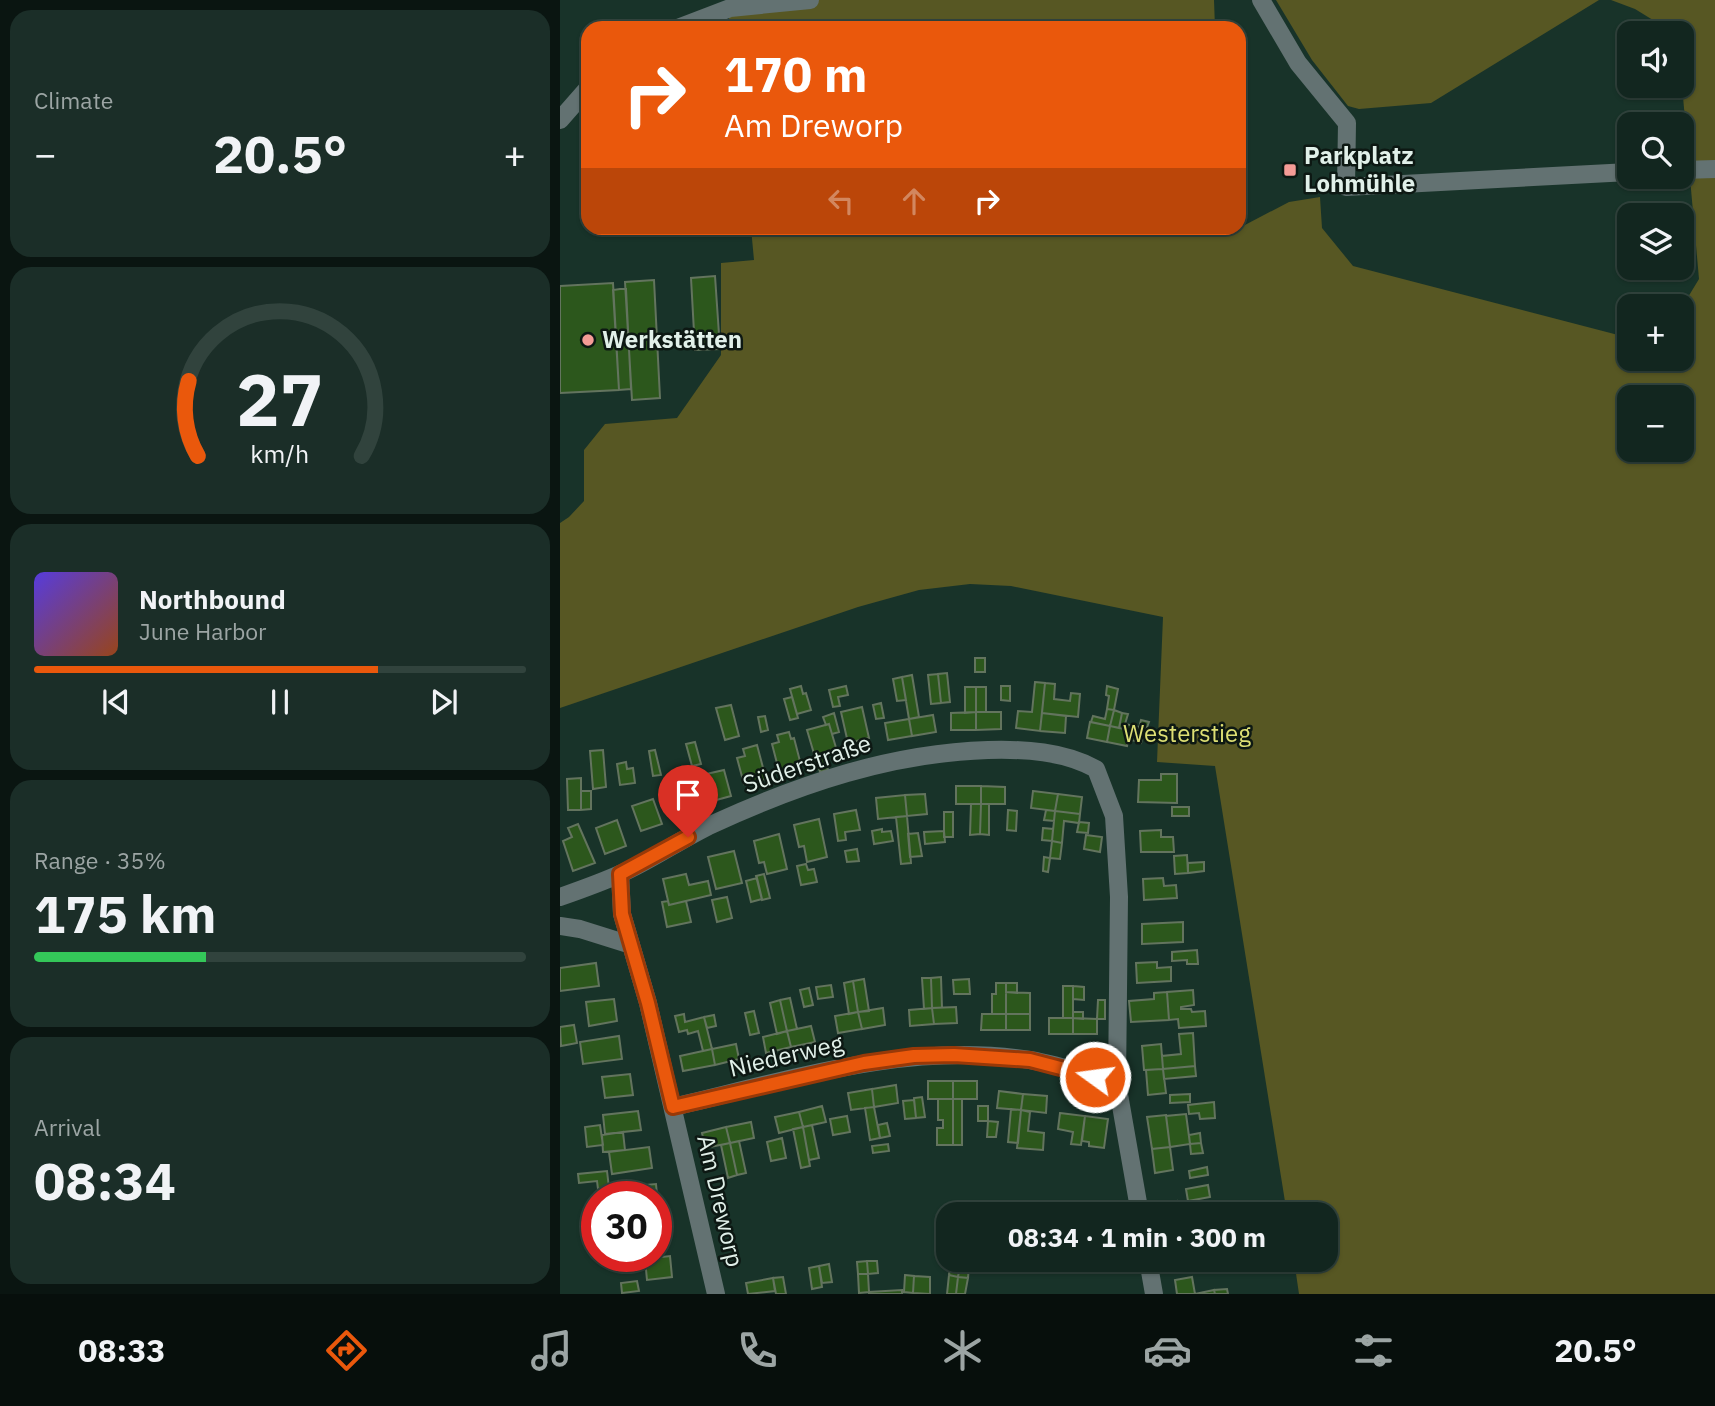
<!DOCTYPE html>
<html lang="en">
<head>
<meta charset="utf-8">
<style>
  :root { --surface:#12261f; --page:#1b2e28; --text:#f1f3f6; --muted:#9ca5a4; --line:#31433d; --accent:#ea580c }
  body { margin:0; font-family:"IBM Plex Sans",sans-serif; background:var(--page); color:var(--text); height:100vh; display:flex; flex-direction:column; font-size:26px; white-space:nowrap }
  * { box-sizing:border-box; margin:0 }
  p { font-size:23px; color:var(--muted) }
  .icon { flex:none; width:38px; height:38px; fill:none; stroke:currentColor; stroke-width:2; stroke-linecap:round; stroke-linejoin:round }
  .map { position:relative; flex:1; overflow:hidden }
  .side { display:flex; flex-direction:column; gap:10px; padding:10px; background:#0a1511; width:560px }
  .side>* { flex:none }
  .top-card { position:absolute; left:21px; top:21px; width:665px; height:214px; border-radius:21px; box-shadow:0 2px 5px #0004,0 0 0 2px var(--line); background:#ea580c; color:#fff; overflow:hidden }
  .fabs { position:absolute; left:1057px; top:21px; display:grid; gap:14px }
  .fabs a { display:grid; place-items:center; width:77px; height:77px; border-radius:14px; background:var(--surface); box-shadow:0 2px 5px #0004,0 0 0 2px var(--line); font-size:35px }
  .speed { position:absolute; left:21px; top:1181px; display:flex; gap:14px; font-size:35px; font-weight:700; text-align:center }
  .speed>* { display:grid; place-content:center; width:91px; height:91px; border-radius:50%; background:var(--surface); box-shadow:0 2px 5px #0004,0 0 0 2px var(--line); line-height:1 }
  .speed .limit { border:10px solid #d22; background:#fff; color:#111 }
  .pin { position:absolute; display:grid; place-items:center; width:60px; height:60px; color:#fff; margin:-72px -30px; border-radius:50% 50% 50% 0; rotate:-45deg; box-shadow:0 0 7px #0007 }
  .pin .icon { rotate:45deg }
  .me { position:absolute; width:77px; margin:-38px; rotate:284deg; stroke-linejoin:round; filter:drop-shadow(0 0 5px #0008) }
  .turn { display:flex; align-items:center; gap:24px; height:147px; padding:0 28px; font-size:32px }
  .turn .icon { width:91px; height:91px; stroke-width:2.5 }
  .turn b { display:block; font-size:49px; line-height:60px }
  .lanes { display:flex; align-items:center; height:66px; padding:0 28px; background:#0003; justify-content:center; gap:35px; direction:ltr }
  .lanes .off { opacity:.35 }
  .big { font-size:52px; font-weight:800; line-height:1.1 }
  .side .card { flex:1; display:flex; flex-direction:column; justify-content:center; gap:10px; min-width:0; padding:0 24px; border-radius:21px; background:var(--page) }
  .side .dial { align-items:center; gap:0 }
  .dial svg { height:182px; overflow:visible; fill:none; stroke:var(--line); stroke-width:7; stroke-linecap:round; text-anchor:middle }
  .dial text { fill:var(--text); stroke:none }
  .song { display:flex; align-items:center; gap:21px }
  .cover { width:84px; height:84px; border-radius:10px; background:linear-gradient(135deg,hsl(250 70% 55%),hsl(20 70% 35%)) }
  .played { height:7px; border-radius:4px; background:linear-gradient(90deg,var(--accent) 70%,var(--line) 70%) }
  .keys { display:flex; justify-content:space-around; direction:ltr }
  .heat { display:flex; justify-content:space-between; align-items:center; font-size:38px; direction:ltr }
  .charge { height:10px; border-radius:5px; background:linear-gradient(90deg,#34c759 35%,var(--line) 0) }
  .trip { position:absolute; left:376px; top:1202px; width:402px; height:70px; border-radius:21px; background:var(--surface); box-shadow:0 2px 5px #0004,0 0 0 2px var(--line); font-weight:800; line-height:70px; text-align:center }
  .dock { display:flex; height:112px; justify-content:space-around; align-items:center; background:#070f0c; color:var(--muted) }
  .dock .icon { width:49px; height:49px }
  .dock .active { color:var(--accent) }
  .dock b { font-size:32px; color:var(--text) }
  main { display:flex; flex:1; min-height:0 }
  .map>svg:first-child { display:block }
  .green { fill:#575723; fill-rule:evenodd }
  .building { fill:#2c571c; stroke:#63745e; stroke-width:2 }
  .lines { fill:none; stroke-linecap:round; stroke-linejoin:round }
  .minor { stroke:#637272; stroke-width:18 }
  .route-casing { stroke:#983908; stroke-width:18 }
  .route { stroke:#ea580c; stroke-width:12 }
  .poi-dot { fill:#f59c96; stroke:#0d1813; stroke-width:2.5 }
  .labels { text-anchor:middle; stroke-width:5; stroke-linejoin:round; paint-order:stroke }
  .poi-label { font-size:24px; font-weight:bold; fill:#e1f0e9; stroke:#0d1813; text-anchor:start }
  .park-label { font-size:24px; fill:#dddf74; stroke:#0d1813 }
  .street-label { font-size:24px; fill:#e1f0e9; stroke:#0d1813 }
</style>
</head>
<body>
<main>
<section class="side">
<div class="card"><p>Climate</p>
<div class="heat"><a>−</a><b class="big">20.5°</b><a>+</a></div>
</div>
<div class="card dial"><svg viewBox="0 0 100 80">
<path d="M14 69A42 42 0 1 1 86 69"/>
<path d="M14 69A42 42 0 0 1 10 36" stroke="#ea580c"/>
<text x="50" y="56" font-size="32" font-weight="700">27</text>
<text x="50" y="72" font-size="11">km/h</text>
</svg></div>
<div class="card">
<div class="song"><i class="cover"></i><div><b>Northbound</b><p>June Harbor</p></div></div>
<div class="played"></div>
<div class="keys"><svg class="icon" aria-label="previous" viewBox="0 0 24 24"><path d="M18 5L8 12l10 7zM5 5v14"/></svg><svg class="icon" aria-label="pause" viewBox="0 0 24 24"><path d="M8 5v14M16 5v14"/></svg><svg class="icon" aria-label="next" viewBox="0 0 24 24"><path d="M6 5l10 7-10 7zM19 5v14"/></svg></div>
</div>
<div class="card"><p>Range · 35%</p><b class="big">175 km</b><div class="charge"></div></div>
<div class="card"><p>Arrival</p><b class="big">08:34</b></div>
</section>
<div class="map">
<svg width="1155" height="1294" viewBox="0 0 1155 1294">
  <rect width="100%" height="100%" fill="#183329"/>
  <path class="green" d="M231 0H654L655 28H170L168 10Z
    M716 0H1039L871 103 799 109 788 106 752 60Z
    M1051 0H1155V162L1129 163 1122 86V33H1114L1075 9Z
    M1155 177V1294H739L734 1260H766V1214H727L655 766 597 762 603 617 451 586 410 584 359 590 298 607 0 708V523L9 517 24 501V450L45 424 117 418 161 355V263L194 260 191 228H660L661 234 676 233 683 226 729 202 760 197 762 228 793 266 1062 336 1069 334V359H1122V307L1139 279 1130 178ZM1069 397H1122V450H1069Z"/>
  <path class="building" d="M155 276 160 349 135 350 131 278Z
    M94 280 100 398 72 400 65 282Z
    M53 283 59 390 0 393V286Z
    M60 289H66L71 389 59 390 53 290Z
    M415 658H425V672H415Z
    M387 673 390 702 381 703 378 674Z
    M378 674 381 703 371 704 368 675Z
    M352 675 359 717 349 719 342 677Z
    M342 677 346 700 337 701 333 679Z
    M475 682 485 683 480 731 456 728 458 711 472 712Z
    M485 683 495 684 494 699 510 701 511 693 520 694 518 717 482 713Z
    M241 686 243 694 246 693 251 710 237 714 230 689Z
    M286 686 288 695 278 697 280 706 273 707 269 690Z
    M441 686H450V701L441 700Z
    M547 686 558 689 554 710 547 709 549 696 546 695Z
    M405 687H416V712L405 713Z
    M416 687H426V712H416Z
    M232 697 238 718 230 720 224 699Z
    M321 703 324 718 316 719 313 705Z
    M171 705 179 736 165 740 156 708Z
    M302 707 309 738 288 743 281 712Z
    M547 709 554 710 550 726 531 722 533 716 545 719Z
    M554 710 562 713 559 728 550 726Z
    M416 712H441V729L416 730Z
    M416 712V730H391V713Z
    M274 713 279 732 272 734 269 724 266 725 263 717Z
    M482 713 506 716 505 733 480 731Z
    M562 713 568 714 565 724 579 727 576 741 568 740 570 730 559 728Z
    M373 715 376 732 352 736 349 719Z
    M205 716 208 730 201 732 198 717Z
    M349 719 352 736 328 740 325 723Z
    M581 720 589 722 581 743 576 741Z
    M530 722 550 726 547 742 527 738Z
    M269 724 277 751 255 757 247 730Z
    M550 726 570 730 567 746 547 742Z
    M229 732 231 739 234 738 241 765 219 771 212 744 219 742 217 735Z
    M135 742 141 764 132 766 126 744Z
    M197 745 206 779 184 784 177 758 185 756 183 749Z
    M43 750 46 787 33 789 30 751Z
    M95 750 101 775 93 776 89 751Z
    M264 754 268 770 260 772 256 756Z
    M66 762 67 769 73 768 75 783 60 785 57 764Z
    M164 770 171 796 149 802 142 775Z
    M601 774H617V803L578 802 579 780H601Z
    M21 778V810H8L7 779Z
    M127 783 134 809 113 816 105 790Z
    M396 786H421V804H396Z
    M421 786 445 787V804H421Z
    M21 791H31V809L21 810Z
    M473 791 498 794 495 811 471 808Z
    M365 794 367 814 347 816 345 795Z
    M498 794 522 797 520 814 495 811Z
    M345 795 347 816 318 819 316 798Z
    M93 799 102 824 81 831 72 806Z
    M411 804H421L420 834 410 835Z
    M421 804H429V835L420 834Z
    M612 807H629V816H612Z
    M296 810 300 830 285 832 286 840 278 841 274 814Z
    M448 810 457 811 456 831 447 830Z
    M486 810 495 811 494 821 484 820Z
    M495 811 520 814 519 823 504 821 502 843 492 841Z
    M384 812H393V837H384Z
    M347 816 351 863 341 864 336 817Z
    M259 819 267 857 247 862 244 846 239 847 234 825Z
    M57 820 66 846 45 854 36 828Z
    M519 822 529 823 528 833 517 832Z
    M18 824 35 863 13 871 3 841 12 837 8 828Z
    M483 828 493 829 492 841 482 840Z
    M322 829V832L331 831 333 841 314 844 312 831Z
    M601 830V837H613L614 852H581L580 831Z
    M384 831 385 842 365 844 364 832Z
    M358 833 362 856 350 857 348 834Z
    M219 834 227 869 207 874 204 862 199 863 194 841Z
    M526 835 542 837 540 852 524 849Z
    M492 841 502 843 500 859 490 858Z
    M297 849 299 861 287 862 285 851Z
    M174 851 182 883 156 889 148 857Z
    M627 855 628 873 615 874 614 856Z
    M484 857 490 858 488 872 483 871Z
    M644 862V871L628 873V863Z
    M246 864 248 870 254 869 257 882 241 885 237 866Z
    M126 874 129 885 148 881 151 895 109 905 103 879Z
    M204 874 210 898 202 900 196 876Z
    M197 878 202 899 191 902 186 881Z
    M603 878 604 886 616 885 617 898 584 900 583 879Z
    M167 897 172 918 157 922 152 900Z
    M108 901 109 905 126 901 131 922 107 927 102 902Z
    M623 922V942L582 944V924Z
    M637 950 638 964H627V960L612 961V952Z
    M597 962V968L611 967V981L577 983 576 963Z
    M36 963 39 986 0 991V968Z
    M381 977 382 1008H372L371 978Z
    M362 978H371L372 1008 364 1009Z
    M304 979 309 1011 298 1012 293 981Z
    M409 979 410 994H394L393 980Z
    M293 981 298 1012 289 1014 284 983Z
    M436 983H446V1014H432V994H436Z
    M446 983H457V993L446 992Z
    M271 985 273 997 258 999 256 987Z
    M503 986H513V1018H503Z
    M513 986 524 987V1000L513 999Z
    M249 988 253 1005 244 1007 240 990Z
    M633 990 634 1005 621 1007V1009H631L632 1012 645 1011 646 1026 619 1028 618 1019 609 1020 607 992Z
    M446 992 470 993V1014H446Z
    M607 992 609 1020 571 1022 569 1001 594 999V993Z
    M230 998 237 1029 227 1031 220 1000Z
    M54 999 57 1021 29 1026 26 1002Z
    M220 1000 227 1031 217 1034 210 1003Z
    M538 1000H545V1019H537Z
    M396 1007 397 1023 374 1024 372 1008Z
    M323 1008 325 1025 302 1029 298 1012Z
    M372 1008 374 1024 350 1026 349 1010Z
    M194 1011 199 1033 190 1035 185 1013Z
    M298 1012 302 1029 278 1033 275 1016Z
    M513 1012H523V1019L513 1018Z
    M124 1014 125 1022 144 1017 152 1049 143 1051 138 1031 128 1034 127 1030 119 1032 115 1016Z
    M422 1014H446V1030H421Z
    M446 1014H470V1030H446Z
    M154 1015 156 1026 147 1028 144 1017Z
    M489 1018H513V1034H489Z
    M513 1018 537 1019V1034H513Z
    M14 1025 17 1043 1 1046 0 1027Z
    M251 1026 255 1042 231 1047 227 1031Z
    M227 1031 231 1047 206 1053 203 1037Z
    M633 1033 635 1066 603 1069 602 1056 621 1054 619 1034Z
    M59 1036 62 1059 23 1064 20 1042Z
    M176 1044 179 1059 155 1065 152 1049Z
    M601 1044 603 1069 584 1070 582 1046Z
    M152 1049 155 1065 123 1071 120 1056Z
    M635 1066 636 1076 604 1079 603 1069Z
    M603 1069 606 1093 588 1095 586 1070Z
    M70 1074 73 1095 45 1098 42 1077Z
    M368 1081H393V1099H368Z
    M393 1081H417V1099H393Z
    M336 1085 338 1103 314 1107 312 1089Z
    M312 1089 314 1107 291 1110 288 1093Z
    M439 1091 463 1094 461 1110 437 1108Z
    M463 1094 487 1096 486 1113 461 1110Z
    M630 1094V1102L610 1103V1095Z
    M362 1097 365 1117 356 1118 354 1098Z
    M378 1099H393V1145H377V1128H383V1120H378Z
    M393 1099H402V1145H393Z
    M354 1100 356 1118 345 1119 343 1101Z
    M654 1102 655 1118 640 1119 639 1113 629 1114 628 1105Z
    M262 1106 266 1122 243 1127 239 1112Z
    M418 1106H428V1121H418Z
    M314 1107 320 1138 310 1140 305 1108Z
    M451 1109 461 1110 458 1143 448 1142Z
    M461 1110 470 1112 468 1131 484 1133 483 1150 457 1148Z
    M78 1111 81 1130 45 1134 43 1115Z
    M239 1112 243 1127 219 1133 215 1117Z
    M500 1113 525 1116 521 1145 511 1144 513 1132 498 1129Z
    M626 1114 630 1144 610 1147 606 1116Z
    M606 1115 610 1147 592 1149 587 1117Z
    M287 1116 290 1132 273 1135 270 1119Z
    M525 1116 548 1119 544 1148 529 1146V1142L522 1141Z
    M428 1121 438 1122 436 1137H427Z
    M191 1122 194 1138 170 1143 166 1127Z
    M327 1123 330 1136 320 1138 318 1125Z
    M40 1125 43 1145 27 1147 25 1127Z
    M252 1125 259 1158 249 1160 243 1127Z
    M166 1127 170 1143 145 1148 142 1133Z
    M243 1127 250 1166 241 1168 233 1129Z
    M63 1132 65 1150 43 1152 42 1135Z
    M640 1133 641 1143 630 1144 629 1135Z
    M222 1138 226 1158 211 1161 207 1142Z
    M179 1141 186 1173 177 1175 170 1143Z
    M170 1143 177 1175 168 1178 161 1145Z
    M641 1143 643 1153 631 1154 630 1144Z
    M328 1144 329 1151 313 1153 312 1146Z
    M89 1147 92 1168 52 1174 49 1152Z
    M610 1147 613 1170 595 1173 592 1149Z
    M647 1167 648 1175 630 1178 629 1171Z
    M47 1171 49 1188 38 1189 37 1181 19 1183 18 1174Z
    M96 1184 98 1206 96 1207V1197H53L52 1188Z
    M648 1185 650 1197 628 1201 626 1189Z
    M617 1201 619 1214H600L599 1204Z
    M663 1204 664 1213 651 1214V1206Z
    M104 1220 107 1242 96 1243V1221Z
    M110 1256 112 1277 87 1280 85 1259Z
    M643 1260 645 1269 630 1271 628 1263Z
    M307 1261H317L318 1273 308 1274Z
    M307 1261 308 1274H298L297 1262Z
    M391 1263 400 1265 398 1277 389 1275Z
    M269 1264 272 1282 262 1283 259 1266Z
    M400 1265 409 1266 408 1278 398 1277Z
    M259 1266 262 1287 252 1289 249 1268Z
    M298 1274H308L309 1292 299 1293Z
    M345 1275 354 1276 353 1293 344 1292Z
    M389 1275 398 1277 396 1294H387Z
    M354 1276 370 1277V1294L353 1293Z
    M223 1277 226 1294H216L213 1278Z
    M398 1277 408 1278 405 1294H396Z
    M632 1277 635 1294 654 1290 655 1294H617L615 1280Z
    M213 1278 215 1291 188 1294 186 1283Z
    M77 1281 79 1291 62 1293 61 1283Z
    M667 1289 668 1294H655L654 1290Z
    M342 1290V1294H309V1292Z"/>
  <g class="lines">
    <path class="minor" d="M701 0 738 63 787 123 786 187 1069 172
      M118 28 170 8 250 0
      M0 120 28 88
      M1122 170 1155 169
      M60 874 62 914 88 1003 156 1294
      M0 897C20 890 40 883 60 874 92 860 121 839 153 824 240 784 331 753 428 750 464 749 504 751 536 769L554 816 559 897 557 1083 580 1214
      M0 926 20 929 71 945
      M113 1107C229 1080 349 1041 470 1060 499 1065 528 1075 557 1083
      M588 1260 594 1294"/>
  </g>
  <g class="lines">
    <g class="route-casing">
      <path id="route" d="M128 837 60 874 62 914 88 1003 113 1107 304 1063 354 1056 394 1055 470 1060 535 1077"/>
    </g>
    <use href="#route" class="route"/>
  </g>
  <g class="poi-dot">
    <rect x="723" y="163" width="14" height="14" rx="3.5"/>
    <circle cx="28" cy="340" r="7"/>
  </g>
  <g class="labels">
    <g class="poi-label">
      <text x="744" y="164">Parkplatz<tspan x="744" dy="28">Lohmühle</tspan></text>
      <text x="42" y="348">Werkstätten</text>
    </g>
    <g class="park-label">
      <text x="627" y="742">Westerstieg</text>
    </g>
    <g class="street-label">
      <text transform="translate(247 764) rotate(-19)" y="8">Süderstraße</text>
      <text transform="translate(226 1056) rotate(-13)" y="8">Niederweg</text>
      <text transform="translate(160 1201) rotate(77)" y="8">Am Dreworp</text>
    </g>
  </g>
</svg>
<div class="fabs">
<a><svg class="icon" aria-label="sound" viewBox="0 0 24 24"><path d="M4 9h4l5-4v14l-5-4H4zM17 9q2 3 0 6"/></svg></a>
<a><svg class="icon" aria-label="search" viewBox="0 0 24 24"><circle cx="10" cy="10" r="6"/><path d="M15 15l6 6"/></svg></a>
<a><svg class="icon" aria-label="layers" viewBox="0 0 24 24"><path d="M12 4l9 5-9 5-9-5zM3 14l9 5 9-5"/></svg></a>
<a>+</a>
<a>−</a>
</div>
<div class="speed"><div class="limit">30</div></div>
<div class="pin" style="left:128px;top:837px;background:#d93025"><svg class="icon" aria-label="arrive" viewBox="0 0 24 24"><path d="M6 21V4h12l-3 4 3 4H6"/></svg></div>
<svg class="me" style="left:535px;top:1077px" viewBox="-20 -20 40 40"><circle r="17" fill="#ea580c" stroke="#fff" stroke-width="3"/><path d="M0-11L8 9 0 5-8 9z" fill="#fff"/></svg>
<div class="trip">08:34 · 1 min · 300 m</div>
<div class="top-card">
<div class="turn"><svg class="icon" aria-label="right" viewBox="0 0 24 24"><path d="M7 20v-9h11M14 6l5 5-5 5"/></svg><div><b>170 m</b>Am Dreworp</div></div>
<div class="lanes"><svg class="icon off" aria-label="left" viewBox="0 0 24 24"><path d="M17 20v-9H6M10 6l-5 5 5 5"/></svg><svg class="icon off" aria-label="ahead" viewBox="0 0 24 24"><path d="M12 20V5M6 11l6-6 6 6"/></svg><svg class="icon" aria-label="right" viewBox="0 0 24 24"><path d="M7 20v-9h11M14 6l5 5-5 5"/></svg></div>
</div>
</div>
</main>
<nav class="dock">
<b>08:33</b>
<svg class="icon active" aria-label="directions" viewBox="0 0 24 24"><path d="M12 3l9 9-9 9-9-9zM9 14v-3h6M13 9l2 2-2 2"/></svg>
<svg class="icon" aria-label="music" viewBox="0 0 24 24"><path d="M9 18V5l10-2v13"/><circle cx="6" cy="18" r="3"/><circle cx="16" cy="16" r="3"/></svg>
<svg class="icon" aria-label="phone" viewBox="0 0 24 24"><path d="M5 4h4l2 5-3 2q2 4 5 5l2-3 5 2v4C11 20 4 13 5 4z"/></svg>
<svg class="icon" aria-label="climate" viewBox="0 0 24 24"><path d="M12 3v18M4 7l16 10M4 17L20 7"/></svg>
<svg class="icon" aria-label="car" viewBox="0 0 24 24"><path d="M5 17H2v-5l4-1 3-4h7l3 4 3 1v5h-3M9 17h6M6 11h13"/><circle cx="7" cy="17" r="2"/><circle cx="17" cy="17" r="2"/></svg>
<svg class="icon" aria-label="filters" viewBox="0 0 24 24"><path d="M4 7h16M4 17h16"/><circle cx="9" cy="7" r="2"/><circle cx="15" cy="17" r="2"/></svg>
<b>20.5°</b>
</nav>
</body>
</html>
